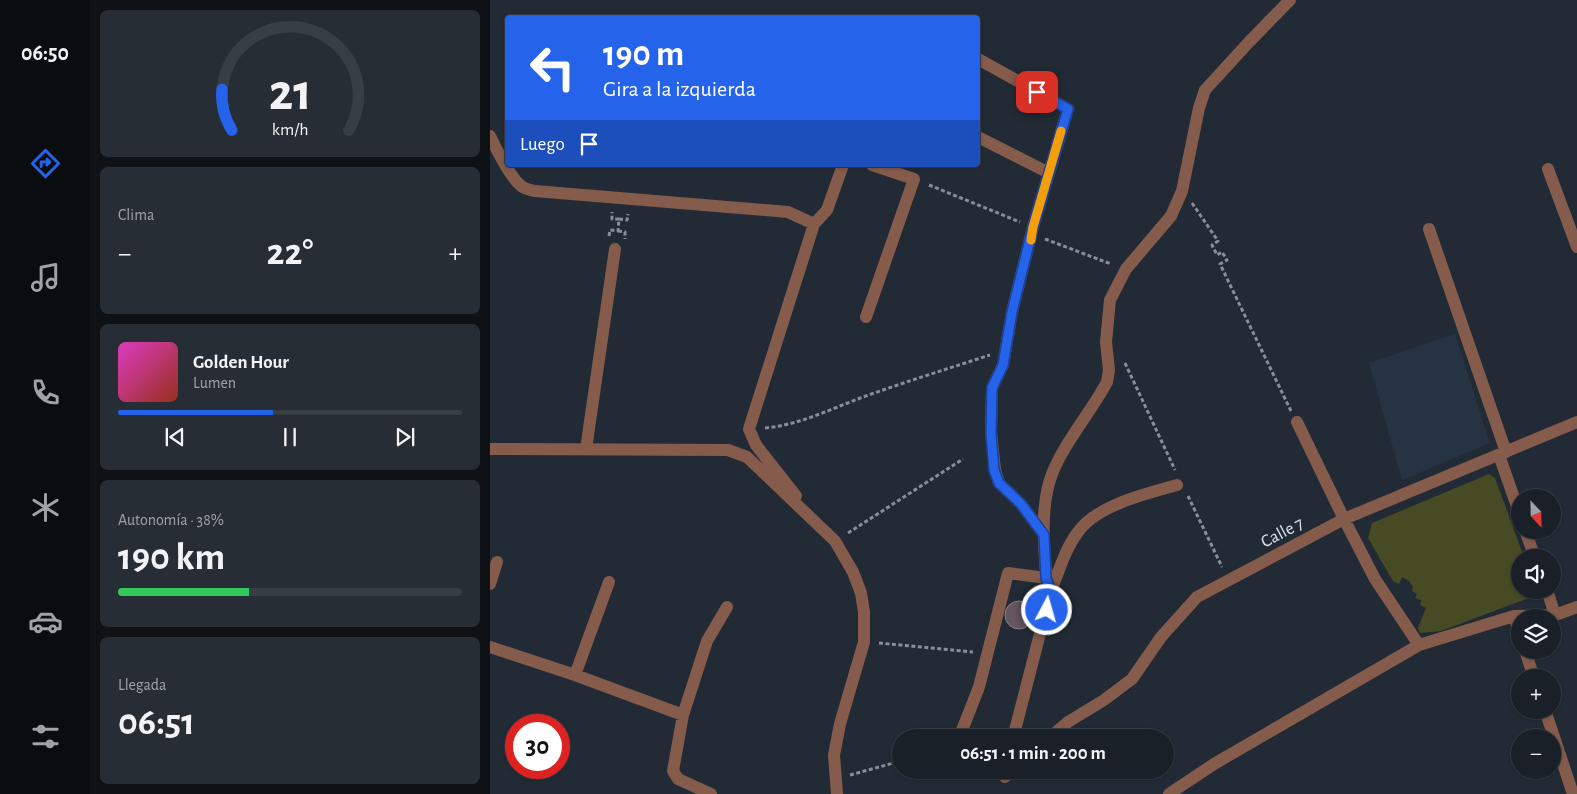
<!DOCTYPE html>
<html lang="es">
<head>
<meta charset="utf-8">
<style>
  :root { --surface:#1a2028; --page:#272d34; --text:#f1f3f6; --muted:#9fa3a8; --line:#383e45; --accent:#2563eb }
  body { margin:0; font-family:"Alegreya Sans",sans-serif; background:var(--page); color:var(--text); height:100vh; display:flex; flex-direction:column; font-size:19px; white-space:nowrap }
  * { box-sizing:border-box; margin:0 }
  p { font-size:16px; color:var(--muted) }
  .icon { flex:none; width:28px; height:28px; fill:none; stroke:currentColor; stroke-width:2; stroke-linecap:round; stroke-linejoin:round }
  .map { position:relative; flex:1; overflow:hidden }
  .side { display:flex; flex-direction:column; gap:10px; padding:10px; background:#0e1216; width:400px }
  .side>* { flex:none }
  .hud { position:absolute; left:15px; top:15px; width:475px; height:152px; border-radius:5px; box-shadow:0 1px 4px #0004,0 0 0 1px var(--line); background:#2563eb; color:#fff; overflow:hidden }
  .needle { width:32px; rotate:158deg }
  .controls { position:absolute; left:1021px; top:489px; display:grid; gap:10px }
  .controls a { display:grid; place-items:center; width:50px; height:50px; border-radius:50%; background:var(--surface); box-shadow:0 1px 4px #0004,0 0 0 1px var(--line); font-size:25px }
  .speed { position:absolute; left:15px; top:714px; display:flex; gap:10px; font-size:25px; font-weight:700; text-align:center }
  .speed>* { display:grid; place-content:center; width:65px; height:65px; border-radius:50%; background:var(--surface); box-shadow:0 1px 4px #0004,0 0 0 1px var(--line); line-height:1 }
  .speed .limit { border:8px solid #d22; background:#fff; color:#111 }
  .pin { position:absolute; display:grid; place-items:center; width:42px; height:42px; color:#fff; margin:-21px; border-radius:10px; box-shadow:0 2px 8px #0006 }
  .me { position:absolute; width:55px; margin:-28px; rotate:6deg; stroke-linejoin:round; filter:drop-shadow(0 0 4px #0008) }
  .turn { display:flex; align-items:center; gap:18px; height:105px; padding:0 15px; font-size:22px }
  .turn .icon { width:65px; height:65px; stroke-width:2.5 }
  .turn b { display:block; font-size:35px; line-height:42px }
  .then { display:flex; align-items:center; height:48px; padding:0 15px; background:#0003; gap:10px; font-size:19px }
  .big { font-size:38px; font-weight:700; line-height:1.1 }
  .side .widget { flex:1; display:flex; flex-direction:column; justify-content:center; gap:8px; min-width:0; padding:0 18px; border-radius:8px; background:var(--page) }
  .side .dial { align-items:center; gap:0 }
  .dial svg { height:130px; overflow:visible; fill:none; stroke:var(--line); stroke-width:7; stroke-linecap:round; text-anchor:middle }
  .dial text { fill:var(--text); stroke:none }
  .song { display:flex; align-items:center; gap:15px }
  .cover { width:60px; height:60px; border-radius:8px; background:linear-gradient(135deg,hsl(310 70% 55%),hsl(10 70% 35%)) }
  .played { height:5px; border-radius:2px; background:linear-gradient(90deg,var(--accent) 45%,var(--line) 45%) }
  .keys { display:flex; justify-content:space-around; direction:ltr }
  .heat { display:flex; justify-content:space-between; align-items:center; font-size:28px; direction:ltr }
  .charge { height:8px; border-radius:4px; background:linear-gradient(90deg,#34c759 38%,var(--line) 0) }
  .trip { position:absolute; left:402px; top:729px; width:282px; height:50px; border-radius:25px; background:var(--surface); box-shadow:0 1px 4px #0004,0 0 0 1px var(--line); font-weight:700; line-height:50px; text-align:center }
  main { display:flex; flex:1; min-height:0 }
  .tab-bar { display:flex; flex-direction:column; width:90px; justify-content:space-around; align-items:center; background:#0a0d10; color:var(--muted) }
  .tab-bar .icon { width:35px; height:35px }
  .tab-bar .on { color:var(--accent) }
  .tab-bar b { font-size:22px; color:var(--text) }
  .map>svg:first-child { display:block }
  .built { fill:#263343 }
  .green { fill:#464b24 }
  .building { fill:#66565e; stroke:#907f87 }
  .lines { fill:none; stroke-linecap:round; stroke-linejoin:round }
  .path { stroke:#878e96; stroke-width:3; stroke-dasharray:4 2.5; stroke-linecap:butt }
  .minor { stroke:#855b4b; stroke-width:12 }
  .route-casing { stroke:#184099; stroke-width:12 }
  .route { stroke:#2563eb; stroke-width:9 }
  .slow { stroke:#f59e0b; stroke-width:9 }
  .labels { text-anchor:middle; stroke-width:5; stroke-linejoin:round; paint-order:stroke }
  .street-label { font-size:18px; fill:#dce2e9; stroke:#222b35 }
</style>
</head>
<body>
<main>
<nav class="tab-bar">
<b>06:50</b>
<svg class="icon on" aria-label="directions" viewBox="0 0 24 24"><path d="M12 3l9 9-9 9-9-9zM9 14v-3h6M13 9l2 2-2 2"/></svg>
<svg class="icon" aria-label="music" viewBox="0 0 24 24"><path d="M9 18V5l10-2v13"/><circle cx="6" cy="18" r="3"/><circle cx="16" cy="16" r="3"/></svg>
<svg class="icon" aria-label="phone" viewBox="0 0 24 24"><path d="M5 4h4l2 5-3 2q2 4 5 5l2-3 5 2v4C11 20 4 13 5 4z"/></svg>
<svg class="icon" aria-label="climate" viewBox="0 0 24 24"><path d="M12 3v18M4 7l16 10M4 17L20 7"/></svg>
<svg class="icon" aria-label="car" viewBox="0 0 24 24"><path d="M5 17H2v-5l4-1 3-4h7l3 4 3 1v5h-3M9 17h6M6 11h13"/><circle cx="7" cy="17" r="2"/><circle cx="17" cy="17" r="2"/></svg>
<svg class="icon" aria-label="filters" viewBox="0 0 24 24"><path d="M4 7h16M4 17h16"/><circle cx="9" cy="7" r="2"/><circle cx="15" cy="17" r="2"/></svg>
</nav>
<section class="side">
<div class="widget dial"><svg viewBox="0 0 100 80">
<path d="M14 69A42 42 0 1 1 86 69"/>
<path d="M14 69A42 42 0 0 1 8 44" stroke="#2563eb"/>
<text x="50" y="56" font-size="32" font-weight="700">21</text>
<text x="50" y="72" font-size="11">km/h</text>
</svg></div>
<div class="widget"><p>Clima</p>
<div class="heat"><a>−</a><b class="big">22°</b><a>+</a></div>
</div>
<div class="widget">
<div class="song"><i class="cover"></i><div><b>Golden Hour</b><p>Lumen</p></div></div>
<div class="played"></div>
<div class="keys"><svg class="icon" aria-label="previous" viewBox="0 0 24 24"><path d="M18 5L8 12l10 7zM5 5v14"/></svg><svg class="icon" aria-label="pause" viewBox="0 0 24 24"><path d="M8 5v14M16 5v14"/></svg><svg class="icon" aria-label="next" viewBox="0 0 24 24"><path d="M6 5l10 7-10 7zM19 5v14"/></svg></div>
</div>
<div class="widget"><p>Autonomía · 38%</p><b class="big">190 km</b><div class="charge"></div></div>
<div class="widget"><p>Llegada</p><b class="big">06:51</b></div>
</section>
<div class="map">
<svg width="1087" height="794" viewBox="0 0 1087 794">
  <rect width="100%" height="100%" fill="#222b35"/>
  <path class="built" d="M965 334 1000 443 912 480 879 363Z"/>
  <path class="green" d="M999 474 1005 478 1034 557 1030 558V590H1047V593L1044 596 951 631 930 633 928 628 936 608 930 605 931 600 925 598 927 594 922 591 923 587 919 581 912 577 909 584 903 581 878 538 882 523Z"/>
  <path class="building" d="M515 615a14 14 0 1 1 28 0a14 14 0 1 1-28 0Z"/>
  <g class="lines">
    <path class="path" d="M439 185 530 222
      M702 203 728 241 722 245 727 255 732 252 737 260 730 264 801 411
      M129 219 137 220 138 214
      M128 231 135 232V239
      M119 236 120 230 128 231 129 219H122V212
      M555 239 621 264
      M635 363 685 470
      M275 428C309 425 341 409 373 397 415 382 457 369 500 355
      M698 496 732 567
      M358 533 473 459
      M389 643 483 652
      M360 775 411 761"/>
    <path class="minor" d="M488 59 578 109 543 227 522 312 513 365 502 388 501 433 505 470 509 483 531 504 554 535
      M0 136C6 149 20 176 30 185 34 189 40 190 45 191L298 212 324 224
      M488 137 559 173
      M1058 169 1087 247
      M939 229 1016 452
      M376 317 424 179 382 165
      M807 422 854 519 885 579 929 645
      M0 449 238 450 257 457 345 541 363 572 371 593 374 612V642L350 724 344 755 347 794
      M96 449 125 249
      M1009 455 1030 515
      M306 496 266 445 259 429 324 224 337 210 353 165
      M1035 530 1045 558
      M0 584 7 562
      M1057 590 1065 615
      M561 591C569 571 575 549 588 532 607 505 656 494 687 485
      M1024 616 1030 635
      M0 647 85 675 193 715
      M1035 650 1044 678
      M85 675 119 582
      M1055 710 1083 794
      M469 738 489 687 518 573 556 578
      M523 738 561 591C555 575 555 560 554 542 553 520 554 495 562 474 574 443 601 412 617 382L619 370 616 342 620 300 636 269 681 216 692 191 709 108 715 90 759 42 800 0
      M559 738 578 722 614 700 642 679 671 637 707 597 854 519 1087 422
      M515 777 523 770
      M221 794 188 779 183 771 193 715 217 641 237 607
      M679 794 724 764 929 645 1024 616 1065 615 1087 607"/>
  </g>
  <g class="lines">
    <g class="route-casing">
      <path id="route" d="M547 92 578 109 543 227 522 312 513 365 502 388 501 434 504 470 509 483 531 504 554 535 556 578 561 591 557 610"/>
    </g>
    <use href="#route" class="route"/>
    <path class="slow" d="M541 240 543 227 571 131"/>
  </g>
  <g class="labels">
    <g class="street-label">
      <text transform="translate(792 532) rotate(-28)" y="6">Calle 7</text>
    </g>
  </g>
</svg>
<div class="controls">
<a><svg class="needle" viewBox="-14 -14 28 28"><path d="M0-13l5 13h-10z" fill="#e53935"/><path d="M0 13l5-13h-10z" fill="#9fa3a8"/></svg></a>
<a><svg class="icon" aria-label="sound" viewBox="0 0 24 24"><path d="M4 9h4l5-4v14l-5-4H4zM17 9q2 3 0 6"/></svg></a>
<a><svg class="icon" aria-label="layers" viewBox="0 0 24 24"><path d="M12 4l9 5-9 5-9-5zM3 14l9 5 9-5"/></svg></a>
<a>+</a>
<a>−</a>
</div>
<div class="speed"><div class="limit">30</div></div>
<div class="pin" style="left:547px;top:92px;background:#d93025"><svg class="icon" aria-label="arrive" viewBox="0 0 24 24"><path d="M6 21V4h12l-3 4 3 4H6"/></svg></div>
<svg class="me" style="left:557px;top:610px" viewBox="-20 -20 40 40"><circle r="17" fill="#2563eb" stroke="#fff" stroke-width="3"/><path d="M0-11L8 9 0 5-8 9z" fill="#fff"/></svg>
<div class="trip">06:51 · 1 min · 200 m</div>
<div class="hud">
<div class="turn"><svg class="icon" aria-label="left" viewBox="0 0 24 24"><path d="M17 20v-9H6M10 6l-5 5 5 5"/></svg><div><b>190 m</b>Gira a la izquierda</div></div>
<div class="then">Luego<svg class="icon" aria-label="arrive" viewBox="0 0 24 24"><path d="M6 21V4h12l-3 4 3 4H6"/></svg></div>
</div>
</div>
</main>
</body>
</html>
